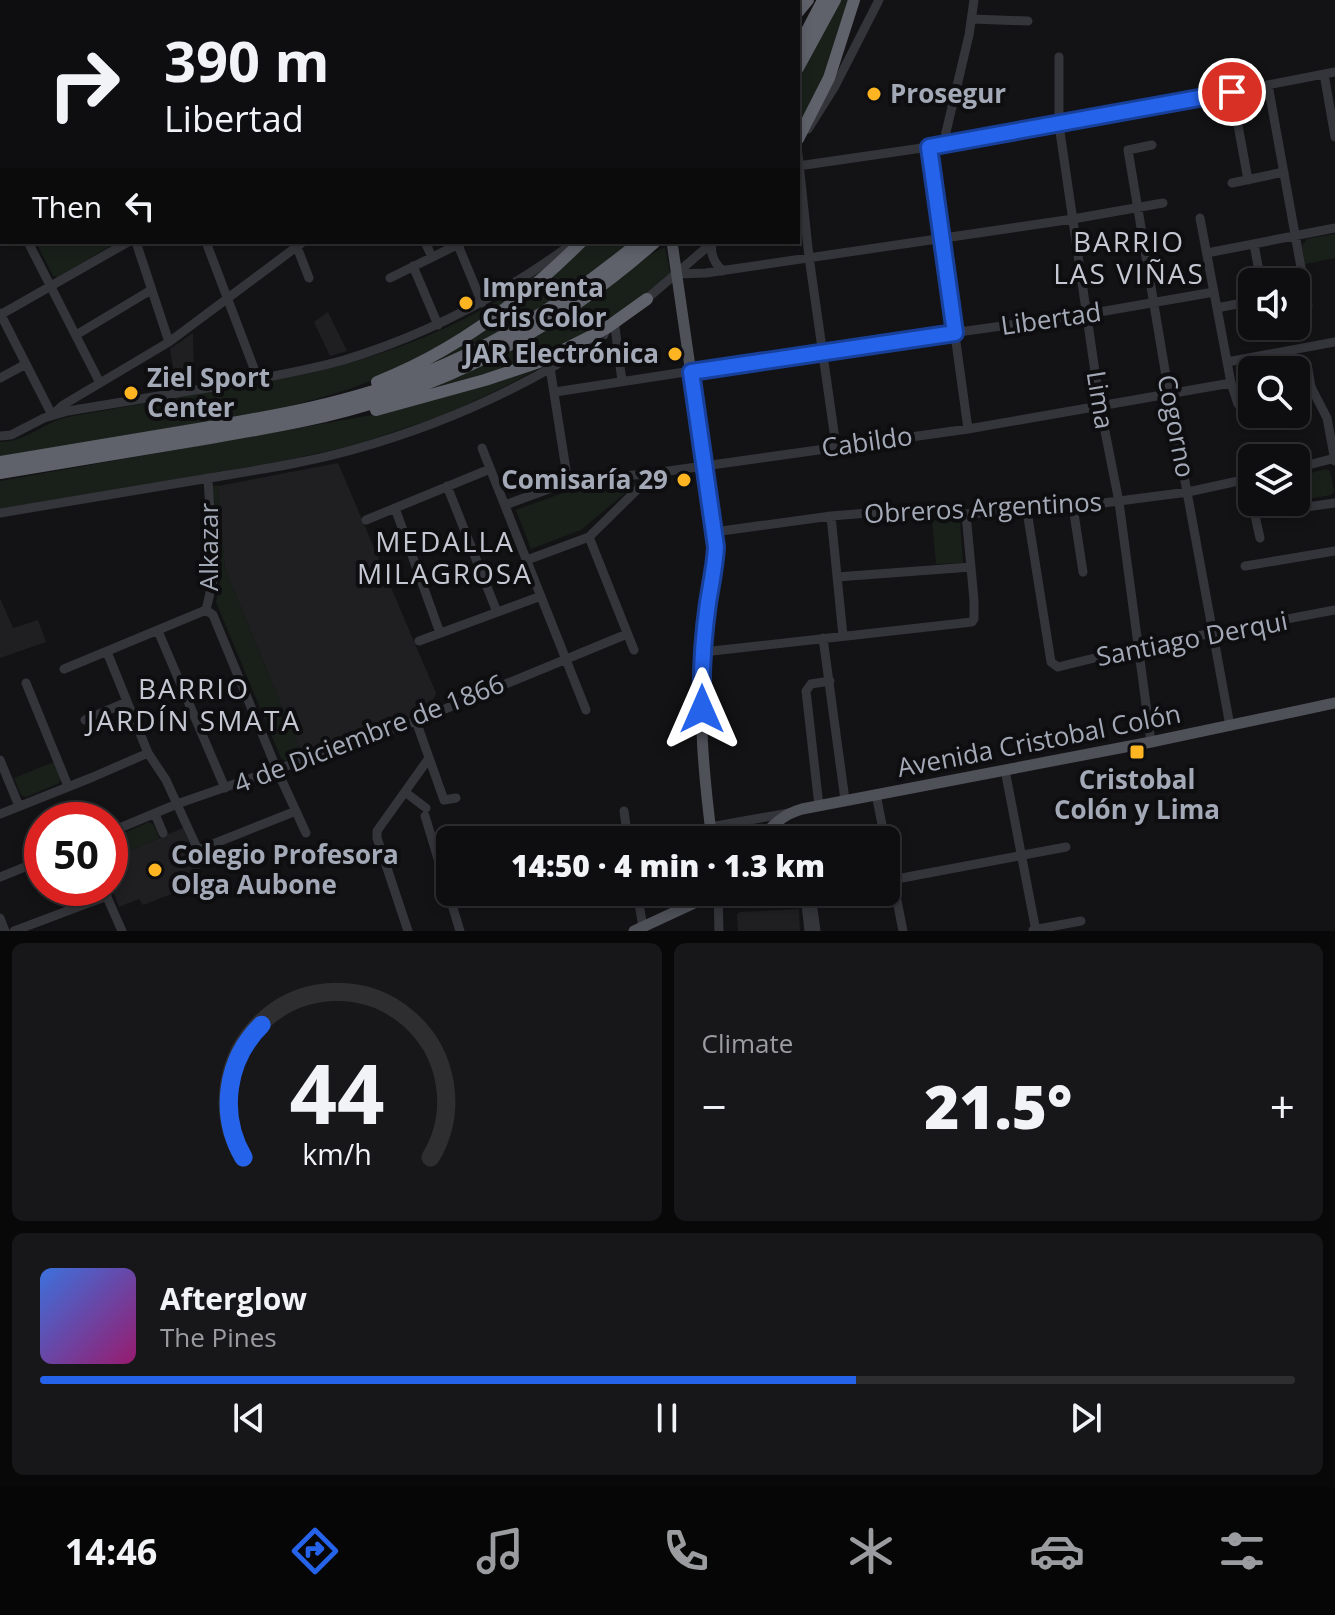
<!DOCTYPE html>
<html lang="en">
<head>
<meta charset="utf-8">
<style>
  :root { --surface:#0e0e10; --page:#171719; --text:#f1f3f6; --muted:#9b9c9f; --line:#2e2e30; --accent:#2563eb }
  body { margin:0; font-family:"Open Sans",sans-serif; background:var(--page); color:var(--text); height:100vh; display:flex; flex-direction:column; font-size:30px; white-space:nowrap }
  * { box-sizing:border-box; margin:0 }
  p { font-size:26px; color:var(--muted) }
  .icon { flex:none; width:44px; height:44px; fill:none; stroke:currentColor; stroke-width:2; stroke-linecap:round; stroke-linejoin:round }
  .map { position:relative; height:931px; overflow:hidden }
  .panel { display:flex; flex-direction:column; gap:12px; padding:12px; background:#080809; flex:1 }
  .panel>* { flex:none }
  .guide { position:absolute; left:0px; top:0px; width:800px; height:244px; box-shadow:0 4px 12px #0003,0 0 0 2px var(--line); background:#0e0e10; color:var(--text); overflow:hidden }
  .buttons { position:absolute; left:1238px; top:268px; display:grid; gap:16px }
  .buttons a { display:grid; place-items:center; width:72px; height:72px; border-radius:12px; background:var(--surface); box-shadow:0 4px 12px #0003,0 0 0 2px var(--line); font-size:40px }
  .speed { position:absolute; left:24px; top:802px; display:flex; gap:16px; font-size:40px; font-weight:700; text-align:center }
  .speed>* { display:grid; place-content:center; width:104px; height:104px; border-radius:50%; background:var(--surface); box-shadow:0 4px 12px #0003,0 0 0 2px var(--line); line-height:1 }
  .speed .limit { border:12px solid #d22; background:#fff; color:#111 }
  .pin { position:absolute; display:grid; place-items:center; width:68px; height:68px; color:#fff; margin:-34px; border:4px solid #fff; border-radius:50%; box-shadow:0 2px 8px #0007 }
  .me { position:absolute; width:88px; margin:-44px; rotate:0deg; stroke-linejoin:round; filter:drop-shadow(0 0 6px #0008) }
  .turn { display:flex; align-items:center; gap:28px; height:168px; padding:0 32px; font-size:36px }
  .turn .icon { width:104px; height:104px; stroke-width:2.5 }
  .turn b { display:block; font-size:56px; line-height:68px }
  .then { display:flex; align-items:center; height:76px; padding:0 32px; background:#0003; gap:16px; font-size:30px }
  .big { font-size:60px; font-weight:800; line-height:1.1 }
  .panel .tile { flex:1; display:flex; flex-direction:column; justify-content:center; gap:12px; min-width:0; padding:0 28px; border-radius:12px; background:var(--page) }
  .panel .dial { align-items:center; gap:0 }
  .dial svg { height:208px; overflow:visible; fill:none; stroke:var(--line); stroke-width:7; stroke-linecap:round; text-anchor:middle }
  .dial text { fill:var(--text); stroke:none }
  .song { display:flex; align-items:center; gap:24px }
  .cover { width:96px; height:96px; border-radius:12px; background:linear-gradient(135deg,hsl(220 70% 55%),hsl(320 70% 35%)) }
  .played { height:8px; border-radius:4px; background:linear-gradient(90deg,var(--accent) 65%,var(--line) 65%) }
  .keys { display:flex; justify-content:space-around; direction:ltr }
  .heat { display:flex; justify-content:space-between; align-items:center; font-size:44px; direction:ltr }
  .panel .tiles { flex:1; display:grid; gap:12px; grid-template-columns:1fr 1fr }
  .tile:last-child { grid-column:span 2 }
  .trip { position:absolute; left:436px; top:826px; width:464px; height:80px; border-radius:12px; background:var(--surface); box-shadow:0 4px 12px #0003,0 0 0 2px var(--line); font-weight:800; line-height:80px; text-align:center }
  .tab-bar { display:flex; height:128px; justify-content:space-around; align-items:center; background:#060606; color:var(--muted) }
  .tab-bar .icon { width:56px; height:56px }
  .tab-bar .selected { color:var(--accent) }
  .tab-bar b { font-size:36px; color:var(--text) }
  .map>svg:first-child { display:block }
  .built { fill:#1f1f22 }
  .green { fill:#19201a }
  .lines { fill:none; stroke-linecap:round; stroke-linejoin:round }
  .minor { stroke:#34353a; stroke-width:9 }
  .major { stroke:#4f5159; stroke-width:11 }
  .highway { stroke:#5f626b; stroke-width:12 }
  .route-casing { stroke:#184099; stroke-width:20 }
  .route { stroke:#2563eb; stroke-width:14 }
  .poi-dot { fill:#ffb521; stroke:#0e0e10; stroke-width:3 }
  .labels { text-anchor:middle; stroke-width:8; stroke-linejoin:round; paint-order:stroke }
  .poi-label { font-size:26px; font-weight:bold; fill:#a3a9b6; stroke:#0e0e10; text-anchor:start }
  .street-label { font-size:26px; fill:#a3a9b6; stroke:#0e0e10 }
  .neighbourhood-label { font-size:28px; letter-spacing:2px; fill:#c5c8d2; stroke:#0e0e10 }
</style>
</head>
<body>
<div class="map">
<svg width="1335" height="931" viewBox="0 0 1335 931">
  <rect width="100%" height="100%" fill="#131315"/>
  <path class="built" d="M328 312 347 351 330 356 314 322Z
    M193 333 194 382 176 385 170 349Z
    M338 463 436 693 429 711 302 755 225 569 218 486Z
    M0 598 13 628 38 620 46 642 0 658Z
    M183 828 205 881 143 905 139 899 119 907 110 884V859Z
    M799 909 800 931H738L737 914 740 912Z"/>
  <path class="green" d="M841 0H852L834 59 798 132V79Z
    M1335 234V258L1305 264 1302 246 1307 239Z
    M38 242H117L58 277 53 276 37 244Z
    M585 242H630C573 289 510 330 442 360 423 369 403 375 384 382L427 362Z
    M573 246C513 297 454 345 382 376 318 404 249 415 181 426 120 437 60 447 0 457V442C23 442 41 426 63 418L307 374C371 359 435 337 492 304 520 287 546 266 573 246Z
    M665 247 670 273 662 279 663 281 629 308 554 353 404 399 616 281 651 254Z
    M571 351 510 384 447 414 351 446 282 461 0 509V481L389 412Z
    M1326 469 1330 471 1334 491 1331 495 1296 501V477Z
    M634 482 636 484 581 530 531 549 516 510 571 490Z
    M218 485 225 569 302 755 286 761 281 758 216 602 221 577 213 486Z
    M932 520 960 521 963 563 936 564Z
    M54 762 61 778 59 783 26 797 21 795 14 778Z
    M149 822 154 825 159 838 110 859V839Z"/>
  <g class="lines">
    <path class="minor" d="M300 0 301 2
      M381 0 382 2
      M559 0V2
      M110 2 114 0
      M778 2 779 0
      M972 19 1028 21
      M1059 57V125L1100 406 1119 502 1151 742
      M0 60 2 59
      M1324 74 1335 137
      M1268 85 1308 306
      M1232 92 1248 180
      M0 116 2 120
      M0 127 2 126
      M808 129 835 86 879 0
      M943 145 969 35 974 0
      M1152 145 1128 150 1169 394 1230 726
      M929 147 968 429
      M798 154 809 257 836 446
      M798 166 929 147 1059 125 1335 72
      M1232 183 1284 172
      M0 190 2 189
      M1200 218 1231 383 1238 404 1241 406 1252 404
      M28 242 100 383
      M136 242 169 342
      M206 242 258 379
      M295 242 309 278
      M425 242 432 257
      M712 244C710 255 714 263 723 271
      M1254 244 1261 282
      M458 245 482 303
      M1207 253 1335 228
      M413 266 438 325
      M677 274 706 273 1073 219 1163 203
      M390 278 463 242
      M643 302 713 242
      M1217 308 1252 301
      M0 313 52 415 63 405 169 342 303 242
      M0 315 128 242
      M615 327 622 381
      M76 335 151 290
      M1227 362 1335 342
      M1307 364 1311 387 1327 418 1335 461
      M550 368 568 482
      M0 378 26 364
      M555 392 822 351 1088 314 1214 292
      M1296 395 1313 392
      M0 436 11 435 44 418 68 411C116 403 164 395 213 387 257 379 302 372 344 360 428 335 502 295 572 244
      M482 448 586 710
      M1296 468 1335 458
      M1248 479 1252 501
      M447 486 497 612
      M1252 502 1260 538
      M505 505 568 482 654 473 968 429 1231 383
      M1073 507 1083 572
      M395 508 440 633
      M1027 511 1051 662 1058 667 1139 647 1335 610
      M0 513C70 501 139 490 209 478 257 470 305 463 352 450 442 425 527 387 604 335
      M1255 514 1335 503
      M831 516 843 636
      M366 520 490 469
      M714 532 831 516 881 512 966 514 1073 507 1188 492 1252 478
      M589 537 634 650
      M527 560 589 537 654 473
      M1245 566 1335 551
      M837 577 971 567
      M206 610 213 615 277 770 306 833
      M206 610 214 576 208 478
      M158 631 225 788
      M823 638 845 800
      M419 641 541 596
      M107 652 148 753 166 780 198 850 296 811
      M703 652 972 622 974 619V600L966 514
      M64 669 206 610
      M26 683 68 786
      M85 720 127 702
      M416 721 444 800 456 798
      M0 760 19 806
      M1005 770 1036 931
      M405 792 426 808
      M876 794 885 840
      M819 806 806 691 811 684 830 681
      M624 811 628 840
      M0 814 93 777 148 753
      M155 814 163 833
      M425 816 460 931
      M710 827 789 813
      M110 832 177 804 416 721 627 634
      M886 845 903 931
      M0 877 42 860
      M886 881 1066 847
      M103 888 122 931
      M637 892 643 927
      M718 892 730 902 830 892
      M718 892 719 931
      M811 894 816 931
      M805 895 809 931
      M0 918 5 931
      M1033 930 1081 921
      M14 931 107 896
      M408 931 377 838V831L429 758"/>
    <path class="major" d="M635 0V2
      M672 242 716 547C715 581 706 615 703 650 698 713 704 778 712 840
      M760 840C772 825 784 814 802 809L1151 742 1335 703
      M634 931 718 892"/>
    <path class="highway" d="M798 12 808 0
      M798 48 823 0
      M798 68 835 0
      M798 139 829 78 854 0
      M377 382C454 352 523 300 581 242
      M376 410 485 380 539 362 605 329 647 299
      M0 462C66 451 132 440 198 429 274 416 349 403 422 374 501 343 573 297 639 242
      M0 473C66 462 132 451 198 440 262 429 327 419 388 398 487 365 577 311 655 242"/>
  </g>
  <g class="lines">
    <g class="route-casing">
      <path id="route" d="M702 709C701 674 703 638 708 603 711 584 715 566 716 547L691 372 955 333 929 147 1232 92"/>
    </g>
    <use href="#route" class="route"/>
  </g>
  <g class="poi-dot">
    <circle cx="874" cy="94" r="8"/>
    <circle cx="466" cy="303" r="8"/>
    <circle cx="675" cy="354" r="8"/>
    <circle cx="131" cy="393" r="8"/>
    <circle cx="684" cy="480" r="8"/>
    <rect x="1129" y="744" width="16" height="16" rx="4"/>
    <circle cx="155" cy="870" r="8"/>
  </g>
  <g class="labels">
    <g class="poi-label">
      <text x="890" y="103">Prosegur</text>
      <text x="482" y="297">Imprenta<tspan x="482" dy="30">Cris Color</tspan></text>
      <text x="659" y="363" text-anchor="end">JAR Electrónica</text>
      <text x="147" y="387">Ziel Sport<tspan x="147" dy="30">Center</tspan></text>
      <text x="668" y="489" text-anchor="end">Comisaría 29</text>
      <text x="1137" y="789" text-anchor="middle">Cristobal<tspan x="1137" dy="30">Colón y Lima</tspan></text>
      <text x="171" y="864">Colegio Profesora<tspan x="171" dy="30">Olga Aubone</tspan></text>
    </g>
    <g class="street-label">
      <text transform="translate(1051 319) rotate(-8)" y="9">Libertad</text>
      <text transform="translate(1100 400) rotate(81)" y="9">Lima</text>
      <text transform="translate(1176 426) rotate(79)" y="9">Cogorno</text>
      <text transform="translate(867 442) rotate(-8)" y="9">Cabildo</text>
      <text transform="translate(983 508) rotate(-3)" y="9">Obreros Argentinos</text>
      <text transform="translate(209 547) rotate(-90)" y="9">Alkazar</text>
      <text transform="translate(1192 639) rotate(-11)" y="9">Santiago Derqui</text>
      <text transform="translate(369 734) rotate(-21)" y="9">4 de Diciembre de 1866</text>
      <text transform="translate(1039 741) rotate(-11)" y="9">Avenida Cristobal Colón</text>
    </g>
    <g class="neighbourhood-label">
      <text x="1129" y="252">BARRIO<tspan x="1129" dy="32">LAS VIÑAS</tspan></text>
      <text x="445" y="552">MEDALLA<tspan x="445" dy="32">MILAGROSA</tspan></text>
      <text x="194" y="699">BARRIO<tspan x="194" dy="32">JARDÍN SMATA</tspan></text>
    </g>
  </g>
</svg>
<div class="buttons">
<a><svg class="icon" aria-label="sound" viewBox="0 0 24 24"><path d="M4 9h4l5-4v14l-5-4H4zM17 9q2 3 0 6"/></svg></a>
<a><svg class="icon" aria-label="search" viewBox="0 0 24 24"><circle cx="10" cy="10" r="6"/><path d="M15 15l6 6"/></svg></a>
<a><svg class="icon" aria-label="layers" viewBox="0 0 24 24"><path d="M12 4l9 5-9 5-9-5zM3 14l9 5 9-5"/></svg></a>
</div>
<div class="speed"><div class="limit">50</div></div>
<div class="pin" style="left:1232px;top:92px;background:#d93025"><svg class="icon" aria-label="arrive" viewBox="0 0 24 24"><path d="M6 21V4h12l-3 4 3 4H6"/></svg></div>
<svg class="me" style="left:702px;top:709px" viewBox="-20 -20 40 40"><path d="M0-17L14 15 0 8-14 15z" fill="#2563eb" stroke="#fff" stroke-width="4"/></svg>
<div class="trip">14:50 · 4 min · 1.3 km</div>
<div class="guide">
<div class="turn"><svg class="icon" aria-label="right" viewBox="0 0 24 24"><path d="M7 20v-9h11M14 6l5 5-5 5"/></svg><div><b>390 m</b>Libertad</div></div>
<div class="then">Then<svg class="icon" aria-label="left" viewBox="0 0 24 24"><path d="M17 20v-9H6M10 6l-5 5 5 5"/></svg></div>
</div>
</div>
<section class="panel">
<div class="tiles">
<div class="tile dial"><svg viewBox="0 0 100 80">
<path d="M14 69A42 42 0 1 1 86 69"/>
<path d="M14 69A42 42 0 0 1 21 18" stroke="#2563eb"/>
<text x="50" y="56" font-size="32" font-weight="700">44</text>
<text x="50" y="72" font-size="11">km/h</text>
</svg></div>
<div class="tile"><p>Climate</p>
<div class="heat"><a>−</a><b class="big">21.5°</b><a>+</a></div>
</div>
<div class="tile">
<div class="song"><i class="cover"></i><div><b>Afterglow</b><p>The Pines</p></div></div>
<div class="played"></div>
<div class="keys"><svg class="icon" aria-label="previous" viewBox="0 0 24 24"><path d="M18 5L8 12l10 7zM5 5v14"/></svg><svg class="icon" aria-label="pause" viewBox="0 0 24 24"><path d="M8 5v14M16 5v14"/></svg><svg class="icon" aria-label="next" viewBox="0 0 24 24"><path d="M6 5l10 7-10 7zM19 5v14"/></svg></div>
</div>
</div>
</section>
<nav class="tab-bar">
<b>14:46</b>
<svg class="icon selected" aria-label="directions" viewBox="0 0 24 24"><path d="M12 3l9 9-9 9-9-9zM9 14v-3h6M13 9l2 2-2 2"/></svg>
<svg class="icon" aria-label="music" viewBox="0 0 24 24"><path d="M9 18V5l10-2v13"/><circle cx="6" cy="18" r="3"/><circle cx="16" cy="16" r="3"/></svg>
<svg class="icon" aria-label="phone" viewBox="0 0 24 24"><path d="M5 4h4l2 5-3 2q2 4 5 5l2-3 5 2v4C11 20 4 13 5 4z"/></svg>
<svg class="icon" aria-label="climate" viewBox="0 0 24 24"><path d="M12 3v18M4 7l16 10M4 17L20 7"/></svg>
<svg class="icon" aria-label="car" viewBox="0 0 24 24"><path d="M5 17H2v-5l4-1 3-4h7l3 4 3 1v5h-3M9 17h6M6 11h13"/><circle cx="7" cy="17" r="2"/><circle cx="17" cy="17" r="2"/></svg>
<svg class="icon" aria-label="filters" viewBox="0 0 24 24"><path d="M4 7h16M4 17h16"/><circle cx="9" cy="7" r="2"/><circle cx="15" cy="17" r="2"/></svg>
</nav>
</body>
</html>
